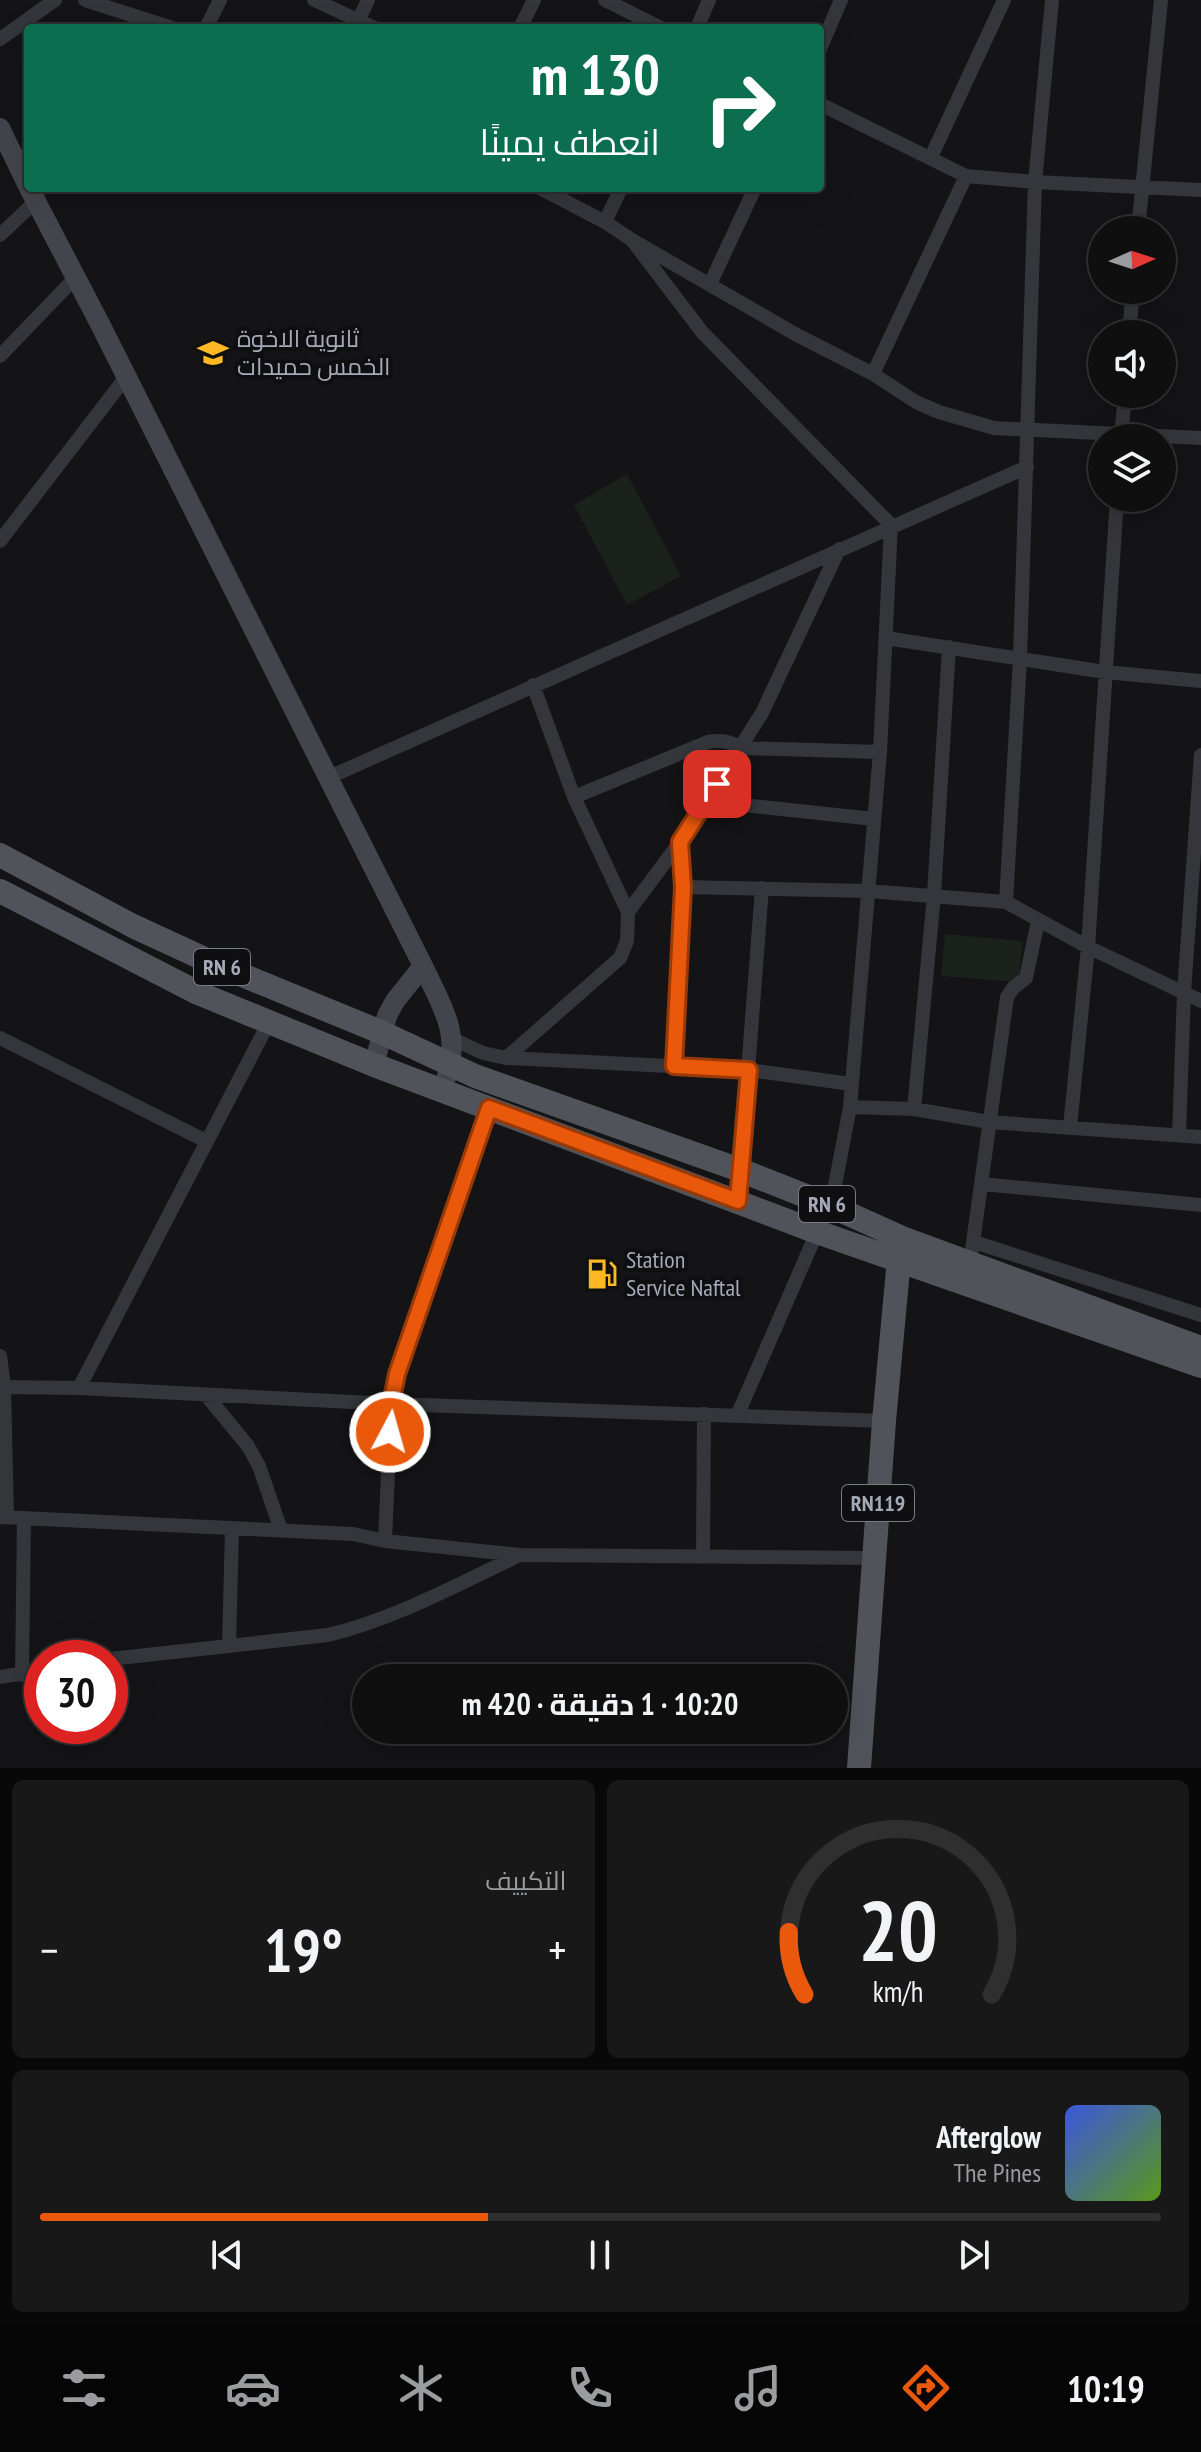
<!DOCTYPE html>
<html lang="ar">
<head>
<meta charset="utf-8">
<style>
  :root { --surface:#0f0f10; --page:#181819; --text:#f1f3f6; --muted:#9b9c9f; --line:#2f2f30; --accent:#ea580c }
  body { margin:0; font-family:"PT Sans Narrow",Cairo,sans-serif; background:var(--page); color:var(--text); direction:rtl; height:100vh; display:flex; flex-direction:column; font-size:30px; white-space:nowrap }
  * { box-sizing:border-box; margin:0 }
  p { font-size:26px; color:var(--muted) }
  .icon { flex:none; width:44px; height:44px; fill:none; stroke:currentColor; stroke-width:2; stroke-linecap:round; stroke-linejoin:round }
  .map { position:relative; height:1768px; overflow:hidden; direction:ltr }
  .details { display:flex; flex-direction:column; gap:12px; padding:12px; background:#080809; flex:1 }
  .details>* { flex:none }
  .hud { position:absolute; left:24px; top:24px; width:800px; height:168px; border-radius:8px; box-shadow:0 8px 32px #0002,0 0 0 2px var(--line); direction:rtl; background:#0b6e4f; color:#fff; overflow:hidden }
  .needle { width:52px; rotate:87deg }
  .fabs { position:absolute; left:1088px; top:216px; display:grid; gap:16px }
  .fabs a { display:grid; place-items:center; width:88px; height:88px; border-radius:50%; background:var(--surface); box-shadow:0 8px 32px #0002,0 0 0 2px var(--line); font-size:40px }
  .speed { position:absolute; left:24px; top:1640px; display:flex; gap:16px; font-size:40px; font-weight:700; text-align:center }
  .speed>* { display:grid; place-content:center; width:104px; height:104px; border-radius:50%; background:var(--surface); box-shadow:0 8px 32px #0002,0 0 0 2px var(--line); line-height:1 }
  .speed .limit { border:12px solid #d22; background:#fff; color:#111 }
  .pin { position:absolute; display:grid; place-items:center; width:68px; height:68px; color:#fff; margin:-34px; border-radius:16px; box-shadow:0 4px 12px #0006 }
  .me { position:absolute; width:88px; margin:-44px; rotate:6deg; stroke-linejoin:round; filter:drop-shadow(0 0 6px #0008) }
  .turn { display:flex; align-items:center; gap:28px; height:168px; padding:0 32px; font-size:36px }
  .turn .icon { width:104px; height:104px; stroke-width:2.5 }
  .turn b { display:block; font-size:56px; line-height:68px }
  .big { font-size:60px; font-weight:700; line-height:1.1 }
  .details .tile { flex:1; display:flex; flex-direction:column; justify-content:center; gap:12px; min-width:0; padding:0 28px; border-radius:12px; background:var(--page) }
  .details .dial { align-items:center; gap:0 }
  .dial svg { height:208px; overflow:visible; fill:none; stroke:var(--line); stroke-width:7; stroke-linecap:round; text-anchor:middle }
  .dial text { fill:var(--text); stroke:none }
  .song { display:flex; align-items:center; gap:24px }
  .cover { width:96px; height:96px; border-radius:12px; background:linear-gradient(135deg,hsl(230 70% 55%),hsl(90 70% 35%)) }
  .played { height:8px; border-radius:4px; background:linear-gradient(90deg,var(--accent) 40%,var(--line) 40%) }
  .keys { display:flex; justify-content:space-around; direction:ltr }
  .heat { display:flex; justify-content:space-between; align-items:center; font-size:44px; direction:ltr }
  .details .tiles { flex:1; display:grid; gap:12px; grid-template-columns:1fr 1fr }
  .tile:last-child { grid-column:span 2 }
  .trip { position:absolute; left:352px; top:1664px; width:496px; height:80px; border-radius:40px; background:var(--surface); box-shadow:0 8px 32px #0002,0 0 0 2px var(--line); font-weight:700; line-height:80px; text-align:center; direction:rtl }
  .dock { display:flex; height:128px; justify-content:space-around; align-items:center; background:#060606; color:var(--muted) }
  .dock .icon { width:56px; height:56px }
  .dock .active { color:var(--accent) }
  .dock b { font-size:36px; color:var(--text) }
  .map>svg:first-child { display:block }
  .green { fill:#1a221b }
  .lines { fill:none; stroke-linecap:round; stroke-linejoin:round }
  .street { stroke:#35363c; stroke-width:14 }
  .secondary { stroke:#43454c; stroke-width:20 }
  .primary { stroke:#51535b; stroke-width:24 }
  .route-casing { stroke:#983908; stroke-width:20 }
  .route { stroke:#ea580c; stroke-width:14 }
  .labels { text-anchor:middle; stroke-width:8; stroke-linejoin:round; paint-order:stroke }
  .shield { fill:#0f0f11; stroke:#787c86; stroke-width:2 }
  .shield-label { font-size:22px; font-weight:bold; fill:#a5aab8 }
  .poi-label { font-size:24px; fill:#a5aab8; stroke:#0f0f11; text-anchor:start }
</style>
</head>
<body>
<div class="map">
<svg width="1201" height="1768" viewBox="0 0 1201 1768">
  <rect width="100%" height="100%" fill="#141416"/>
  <path class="green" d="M627 474 681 576 627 605 574 505Z
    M945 934 1023 941 1018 982 941 976Z"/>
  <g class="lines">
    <path class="street" d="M85 0 172 28
      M314 0 375 28
      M605 0 661 28
      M206 28 220 0
      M355 28 368 0
      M520 28 534 0
      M697 28 709 0
      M0 39 55 0
      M820 49 841 0
      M820 104 966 176 1035 182 1201 190
      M931 157 1004 0
      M540 188 605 222 632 240 797 335 873 374 916 402 939 412 994 428 1201 438
      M605 222 621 188
      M1138 230 1161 0
      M0 235 35 202
      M632 240 702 332 891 525 880 752 850 1107 831 1206 817 1232 737 1416
      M710 284 755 188
      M1129 334 1133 290
      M0 356 75 278
      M873 374 966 176
      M1121 438 1125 394
      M0 541 126 377
      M886 638 1105 672 1201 681
      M533 685 574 797 628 912
      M327 778 1027 467
      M574 797 708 742C721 740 730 741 741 748L880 752
      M705 801 874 819
      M683 887 869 891 1006 902 1088 947 1201 1001
      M1006 902 1020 659 1035 182 1052 0
      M0 1038 206 1141
      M453 1039 483 1053 506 1058 749 1070 851 1084
      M506 1058 620 958 627 941 628 912 680 842 762 713 839 549
      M674 1066 683 887 680 842
      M850 1107 914 1109 989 1122 1201 1137
      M914 1109 934 895 949 647
      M1070 1127 1088 947 1117 498
      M1179 1135 1184 992 1201 755
      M982 1184 1201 1205
      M738 1201 762 888
      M974 1242 1201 1315
      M970 1264 1007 997 1013 988 1026 978 1038 921
      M0 1356 4 1387 7 1517
      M0 1387 79 1388 391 1404 884 1421
      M79 1388 269 1022
      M206 1395 248 1446 259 1466 281 1530
      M0 1517 353 1534 385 1541 520 1555 874 1558
      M385 1541 391 1404 397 1374 489 1108
      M703 1556 704 1414
      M229 1646 232 1528
      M110 1659 328 1635C395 1619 458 1584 520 1555
      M22 1675 24 1518
      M0 1677 42 1670"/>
    <path class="secondary" d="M0 128 28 186
      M29 188 99 322 423 966C441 1005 461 1032 447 1076
      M374 1065 387 1016 395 1001 423 966"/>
    <path class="primary" d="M0 855 133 926 213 963 383 1033 475 1076 740 1170 831 1206 902 1238 1201 1348
      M0 891 198 993 374 1065 817 1232 1201 1366
      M859 1768 884 1421 900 1248"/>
  </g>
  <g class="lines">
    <g class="route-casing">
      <path id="route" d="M390 1432 391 1404 397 1374 489 1108 738 1201 749 1070 674 1066 683 887 680 842 717 784"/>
    </g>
    <use href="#route" class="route"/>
  </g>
  <defs>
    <g id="school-bare" transform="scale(2.4)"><path d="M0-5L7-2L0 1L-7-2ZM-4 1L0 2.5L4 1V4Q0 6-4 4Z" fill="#ffb823" stroke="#0f0f11" stroke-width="2.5" paint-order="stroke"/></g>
    <g id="fuel-bare" transform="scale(2.4)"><path d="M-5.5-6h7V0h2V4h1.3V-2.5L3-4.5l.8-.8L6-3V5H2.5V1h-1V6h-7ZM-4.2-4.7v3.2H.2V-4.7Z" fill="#ffb823" stroke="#0f0f11" stroke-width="2.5" paint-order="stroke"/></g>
  </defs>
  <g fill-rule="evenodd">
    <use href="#school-bare" x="213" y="353"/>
    <use href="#fuel-bare" x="602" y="1274"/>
  </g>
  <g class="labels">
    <g class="shield">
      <rect x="194" y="949" width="56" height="36" rx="6"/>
      <rect x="799" y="1186" width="56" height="36" rx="6"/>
      <rect x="842" y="1485" width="72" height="36" rx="6"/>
    </g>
    <g class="shield-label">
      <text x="222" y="975">RN 6</text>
      <text x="827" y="1212">RN 6</text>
      <text x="878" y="1511">RN119</text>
    </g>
    <g class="poi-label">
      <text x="237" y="347">ثانوية الاخوة<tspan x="237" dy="28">الخمس حميدات</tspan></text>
      <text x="626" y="1268">Station<tspan x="626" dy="28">Service Naftal</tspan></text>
    </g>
  </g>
</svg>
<div class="fabs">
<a><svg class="needle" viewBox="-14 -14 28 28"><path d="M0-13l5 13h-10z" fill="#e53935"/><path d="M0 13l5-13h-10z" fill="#9b9c9f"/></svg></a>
<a><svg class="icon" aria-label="sound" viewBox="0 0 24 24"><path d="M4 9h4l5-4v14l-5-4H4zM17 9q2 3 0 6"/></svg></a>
<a><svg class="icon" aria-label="layers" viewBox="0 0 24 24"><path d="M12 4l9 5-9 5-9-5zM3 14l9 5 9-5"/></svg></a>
</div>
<div class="speed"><div class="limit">30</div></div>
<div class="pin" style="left:717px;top:784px;background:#d93025"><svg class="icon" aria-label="arrive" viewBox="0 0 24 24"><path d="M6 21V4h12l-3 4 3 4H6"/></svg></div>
<svg class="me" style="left:390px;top:1432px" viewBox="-20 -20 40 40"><circle r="17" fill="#ea580c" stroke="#fff" stroke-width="3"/><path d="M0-11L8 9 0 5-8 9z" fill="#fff"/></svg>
<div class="trip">10:20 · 1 دقيقة · 420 m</div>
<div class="hud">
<div class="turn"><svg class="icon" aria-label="right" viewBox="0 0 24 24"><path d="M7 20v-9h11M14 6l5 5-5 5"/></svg><div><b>130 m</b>انعطف يمينًا</div></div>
</div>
</div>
<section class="details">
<div class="tiles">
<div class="tile dial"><svg viewBox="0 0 100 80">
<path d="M14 69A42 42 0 1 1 86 69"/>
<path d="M14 69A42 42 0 0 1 8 45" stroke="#ea580c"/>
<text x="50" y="56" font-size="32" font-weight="700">20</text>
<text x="50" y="72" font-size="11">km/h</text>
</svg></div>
<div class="tile"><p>التكييف</p>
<div class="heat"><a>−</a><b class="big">19°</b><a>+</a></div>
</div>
<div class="tile">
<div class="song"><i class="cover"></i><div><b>Afterglow</b><p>The Pines</p></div></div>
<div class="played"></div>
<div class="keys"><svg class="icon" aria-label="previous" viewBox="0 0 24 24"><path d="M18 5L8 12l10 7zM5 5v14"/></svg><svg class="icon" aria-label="pause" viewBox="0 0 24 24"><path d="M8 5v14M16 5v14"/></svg><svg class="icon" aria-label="next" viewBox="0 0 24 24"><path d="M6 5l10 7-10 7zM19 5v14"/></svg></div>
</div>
</div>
</section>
<nav class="dock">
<b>10:19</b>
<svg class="icon active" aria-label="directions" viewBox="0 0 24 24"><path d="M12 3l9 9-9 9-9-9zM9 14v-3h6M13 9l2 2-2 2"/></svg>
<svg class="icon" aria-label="music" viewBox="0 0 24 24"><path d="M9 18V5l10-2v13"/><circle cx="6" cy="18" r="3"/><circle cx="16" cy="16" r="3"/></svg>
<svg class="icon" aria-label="phone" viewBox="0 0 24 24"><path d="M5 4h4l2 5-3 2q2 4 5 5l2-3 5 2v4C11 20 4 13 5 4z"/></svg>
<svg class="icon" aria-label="climate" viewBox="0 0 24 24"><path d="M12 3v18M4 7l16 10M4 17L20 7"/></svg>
<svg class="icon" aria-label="car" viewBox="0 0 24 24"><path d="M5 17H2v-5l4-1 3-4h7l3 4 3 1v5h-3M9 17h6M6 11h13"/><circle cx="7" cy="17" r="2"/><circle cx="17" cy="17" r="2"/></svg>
<svg class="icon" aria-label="filters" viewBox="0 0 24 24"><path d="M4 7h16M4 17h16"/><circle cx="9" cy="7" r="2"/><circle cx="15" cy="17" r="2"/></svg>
</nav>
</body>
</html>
